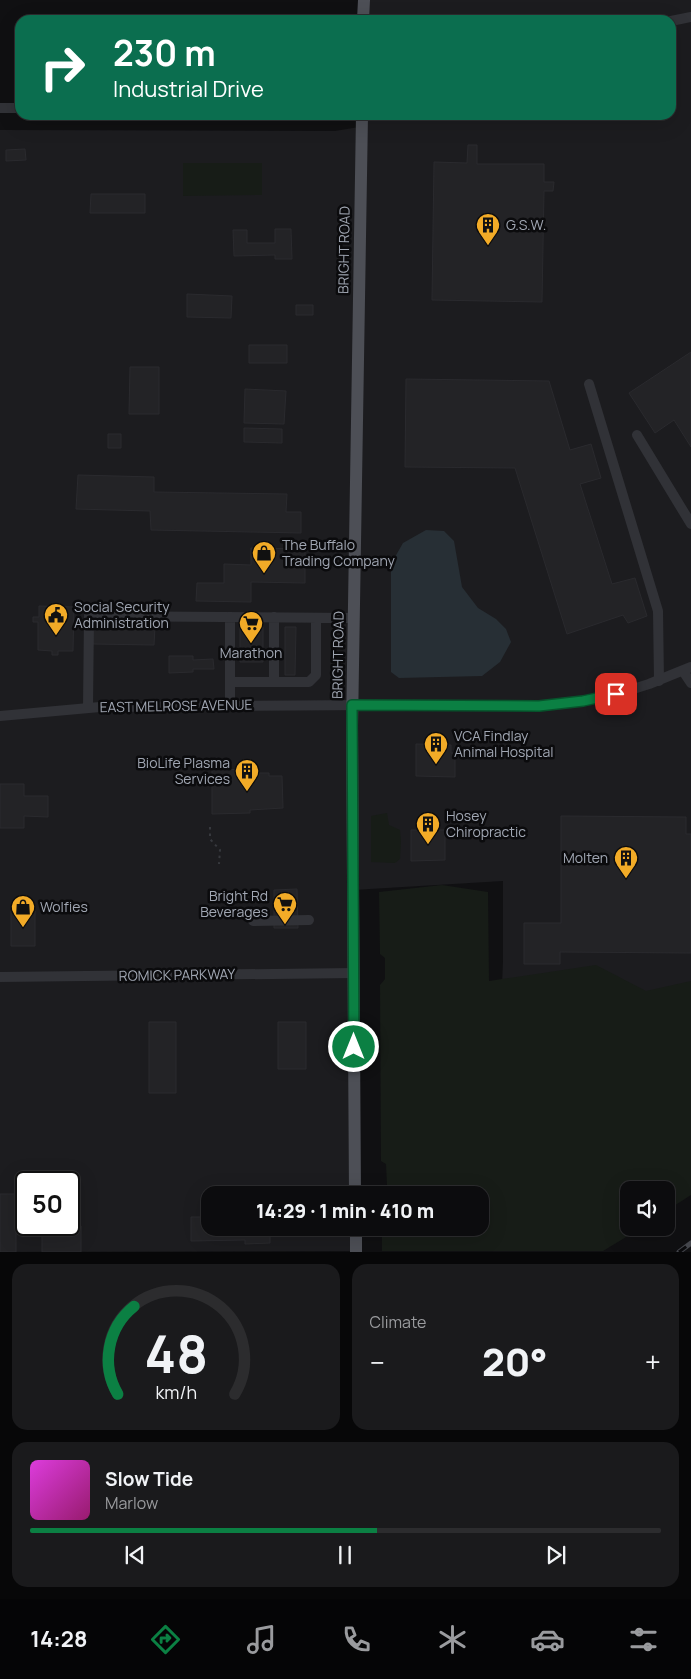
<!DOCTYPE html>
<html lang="en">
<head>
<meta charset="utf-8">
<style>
  :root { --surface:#0c0c0e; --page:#1a1a1c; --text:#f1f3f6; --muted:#9a9b9e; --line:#2c2c2e; --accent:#0b8043 }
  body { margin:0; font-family:Manrope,sans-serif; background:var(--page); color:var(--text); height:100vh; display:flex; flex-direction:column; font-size:19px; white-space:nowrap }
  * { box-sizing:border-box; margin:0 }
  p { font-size:16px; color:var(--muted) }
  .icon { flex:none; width:28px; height:28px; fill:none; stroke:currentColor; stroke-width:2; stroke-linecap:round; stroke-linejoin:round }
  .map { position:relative; height:1252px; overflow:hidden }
  .sheet { display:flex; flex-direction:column; gap:12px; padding:12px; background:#070708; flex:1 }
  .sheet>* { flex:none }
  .hud { position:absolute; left:15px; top:15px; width:661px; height:105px; border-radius:15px; box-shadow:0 5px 20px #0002,0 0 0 1px var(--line); background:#0b6e4f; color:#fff; overflow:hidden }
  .buttons { position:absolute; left:620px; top:1181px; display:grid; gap:10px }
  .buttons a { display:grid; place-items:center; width:55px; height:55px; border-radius:10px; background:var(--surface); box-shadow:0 5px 20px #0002,0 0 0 1px var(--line); font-size:25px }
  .speed { position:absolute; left:15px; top:1171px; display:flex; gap:10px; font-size:25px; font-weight:700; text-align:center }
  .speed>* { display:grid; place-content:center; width:65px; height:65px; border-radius:50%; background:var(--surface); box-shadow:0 5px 20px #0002,0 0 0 1px var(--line); line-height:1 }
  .speed .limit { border:2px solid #111; border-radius:8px; background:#fff; color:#111 }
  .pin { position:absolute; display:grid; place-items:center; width:42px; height:42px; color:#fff; margin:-21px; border-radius:10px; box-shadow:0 2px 8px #0006 }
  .me { position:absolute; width:55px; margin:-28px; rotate:0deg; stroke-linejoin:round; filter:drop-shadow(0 0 4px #0008) }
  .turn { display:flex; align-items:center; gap:18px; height:105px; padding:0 15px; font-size:22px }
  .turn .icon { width:65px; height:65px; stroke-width:2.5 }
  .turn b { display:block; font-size:35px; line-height:42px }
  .big { font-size:38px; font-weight:800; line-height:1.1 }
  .sheet .tile { flex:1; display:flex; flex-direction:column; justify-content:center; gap:8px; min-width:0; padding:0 18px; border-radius:15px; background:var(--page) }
  .sheet .dial { align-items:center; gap:0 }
  .dial svg { height:130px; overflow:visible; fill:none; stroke:var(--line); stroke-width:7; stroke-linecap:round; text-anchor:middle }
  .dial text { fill:var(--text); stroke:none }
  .song { display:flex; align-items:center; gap:15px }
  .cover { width:60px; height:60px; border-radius:8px; background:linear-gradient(135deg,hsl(300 70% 55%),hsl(320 70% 35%)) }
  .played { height:5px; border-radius:2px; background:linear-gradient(90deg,var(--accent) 55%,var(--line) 55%) }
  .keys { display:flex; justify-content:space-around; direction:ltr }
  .heat { display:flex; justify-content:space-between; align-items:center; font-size:28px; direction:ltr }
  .sheet .tiles { flex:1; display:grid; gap:12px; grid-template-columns:1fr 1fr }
  .tile:last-child { grid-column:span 2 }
  .trip { position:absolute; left:201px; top:1186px; width:288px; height:50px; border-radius:15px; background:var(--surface); box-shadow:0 5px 20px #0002,0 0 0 1px var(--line); font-weight:800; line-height:50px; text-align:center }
  .dock { display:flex; height:80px; justify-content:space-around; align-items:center; background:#050506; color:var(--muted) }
  .dock .icon { width:35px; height:35px }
  .dock .current { color:var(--accent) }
  .dock b { font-size:22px; color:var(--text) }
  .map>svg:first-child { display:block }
  .built { fill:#1c1c1f; fill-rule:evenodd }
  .green { fill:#171c17 }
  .water { fill:#272f35 }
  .building { fill:#232326; stroke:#2a2a2e }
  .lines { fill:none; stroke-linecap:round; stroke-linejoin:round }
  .path { stroke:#37393e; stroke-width:2; stroke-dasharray:2.5 4; stroke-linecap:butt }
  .minor { stroke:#313237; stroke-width:10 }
  .major { stroke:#4d4f56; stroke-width:12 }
  .rail-casing { stroke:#44464c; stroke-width:5 }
  .rail { stroke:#0b0b0d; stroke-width:3; stroke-dasharray:9; stroke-linecap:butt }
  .route-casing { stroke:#07532c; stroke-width:12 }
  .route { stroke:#0b8043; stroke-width:9 }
  .labels { text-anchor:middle; stroke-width:5; stroke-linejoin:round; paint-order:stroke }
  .poi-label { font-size:14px; fill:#a1a7b3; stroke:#0b0b0d; text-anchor:start }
  .street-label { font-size:14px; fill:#a1a7b3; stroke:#0b0b0d }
</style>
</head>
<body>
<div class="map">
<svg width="691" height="1252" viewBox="0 0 691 1252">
  <rect width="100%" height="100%" fill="#101012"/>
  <path class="built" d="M361 0H691V1195L666 1190H629V1228L491 1251 503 961V881L353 890 355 1195H210V1228H356V1251L0 1252V130L335 131 359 127V115H671V20H360ZM26 1182H69V1225H26Z"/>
  <path class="green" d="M183 163H262V195L183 196Z
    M387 813 389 825 400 830 401 841 400 859 395 863 371 862V816Z
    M442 885 488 892 489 981 596 965 646 991 691 981V1195L666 1211V1190H629V1228H641L603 1251H382V1228H480V1195H381V1189L387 1186 386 1164 381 1161 380 985 385 979V958L380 954 379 892Z"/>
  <path class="water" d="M426 530 444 531 454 541 462 587 478 608 496 619 506 629 511 642 500 662 482 676 399 678 391 672V564L403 543Z"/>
  <path class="building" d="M468 145H477V164H544V182H554L553 191H544L542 302 432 300 434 162 467 163Z
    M25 149 26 160 6 161V150Z
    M91 194H145V213H90Z
    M275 229H291L292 259H275V255L234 256 233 230H247V243H275Z
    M187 294 232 296 231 318 187 317Z
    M296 305H313V315H296Z
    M249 345H287V363H249Z
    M691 352V447L674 420 655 433 629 393Z
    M130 367H159V414H129Z
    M406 379 549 381 570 450 591 444 601 478 580 484 612 584 635 578 647 616 628 623 623 615 567 634 515 468 405 467Z
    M245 389 286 391 284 424 244 423Z
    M244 428 282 429V443L244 442Z
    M108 434H121V448H108Z
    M78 475 154 477V492L287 494 286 512H301V533L151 530 150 511 76 509Z
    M251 548 305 549V583L251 582V602L196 601 197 583H224V564L251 565Z
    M39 606 74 607 73 651H58V655H52V651L38 650V622H33V617H39Z
    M93 626 155 627 154 645 93 644Z
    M240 627H263V662H240Z
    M285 627H296L295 675H285Z
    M169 656H193V660L213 659 214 669H193V672L169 673Z
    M416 744 451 745V753H455V777L416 776Z
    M250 769V773H269V776H282L283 808 250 810V813L212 814V770Z
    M0 784H24V796H48V817L24 816V828H0Z
    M561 816 686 817V834H691V953L560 952V964H524V923H561Z
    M411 830H445V860L411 861Z
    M297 889 298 928H274V890Z
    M11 911H35V946H11Z
    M149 1022H176V1093H149Z
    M278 1022H306V1069H278Z
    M0 1194H16V1252H0Z
    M191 1217H210V1228H270V1243L245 1244V1240L191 1241Z
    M42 1226H81V1252H42Z"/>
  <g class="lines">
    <path class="path" d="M210 827V839L220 850 219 864"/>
    <path class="minor" d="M280 20H317
      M671 21 691 17
      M0 108H20
      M589 384 658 611 659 681
      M637 435 691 524
      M683 671 691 683
      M230 682H309L316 675V618
      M274 682V617
      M230 706V617
      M88 707 89 616 353 618
      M0 716 100 707 372 705 539 706 583 701 627 691 649 684 691 667
      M253 921 309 920
      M0 977 354 973"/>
    <path class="major" d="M363 20 364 0
      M355 1195 352 727 362 115
      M356 1228V1252"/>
    <g class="rail-casing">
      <path id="rail" d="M679 1252 691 1243"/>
    </g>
    <use href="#rail" class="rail"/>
  </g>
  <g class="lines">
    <g class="route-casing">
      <path id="route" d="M354 1047 352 705 539 706 583 701 616 694"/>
    </g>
    <use href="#route" class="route"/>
  </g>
  <defs>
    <g id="building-pin" transform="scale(1.25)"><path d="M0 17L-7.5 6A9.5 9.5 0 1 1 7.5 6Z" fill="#f2ab27" stroke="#0b0b0d"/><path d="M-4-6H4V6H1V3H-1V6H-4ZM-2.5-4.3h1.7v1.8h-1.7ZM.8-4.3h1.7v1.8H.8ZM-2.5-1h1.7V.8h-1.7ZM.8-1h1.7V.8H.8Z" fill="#111"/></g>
    <g id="shop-pin" transform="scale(1.25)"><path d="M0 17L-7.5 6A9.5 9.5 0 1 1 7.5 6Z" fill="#f2ab27" stroke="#0b0b0d"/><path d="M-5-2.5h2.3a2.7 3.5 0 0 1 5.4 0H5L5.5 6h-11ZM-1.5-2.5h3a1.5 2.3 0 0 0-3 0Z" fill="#111"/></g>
    <g id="civic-pin" transform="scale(1.25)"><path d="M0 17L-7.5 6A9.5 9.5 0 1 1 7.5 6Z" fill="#f2ab27" stroke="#0b0b0d"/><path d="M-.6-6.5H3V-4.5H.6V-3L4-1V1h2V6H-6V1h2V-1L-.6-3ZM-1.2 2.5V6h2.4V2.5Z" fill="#111"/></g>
    <g id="supermarket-pin" transform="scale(1.25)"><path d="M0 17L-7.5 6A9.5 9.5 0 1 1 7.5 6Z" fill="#f2ab27" stroke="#0b0b0d"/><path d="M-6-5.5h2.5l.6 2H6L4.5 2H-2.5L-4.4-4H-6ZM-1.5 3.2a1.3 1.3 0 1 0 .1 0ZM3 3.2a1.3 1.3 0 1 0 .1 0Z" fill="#111"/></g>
  </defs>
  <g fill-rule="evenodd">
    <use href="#building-pin" x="488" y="225"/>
    <use href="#shop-pin" x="264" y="553"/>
    <use href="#civic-pin" x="56" y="615"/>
    <use href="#supermarket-pin" x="251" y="623"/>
    <use href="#building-pin" x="436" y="744"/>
    <use href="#building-pin" x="247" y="771"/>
    <use href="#building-pin" x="428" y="824"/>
    <use href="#building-pin" x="626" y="858"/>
    <use href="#supermarket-pin" x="285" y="904"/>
    <use href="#shop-pin" x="23" y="907"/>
  </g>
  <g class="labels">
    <g class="poi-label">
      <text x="506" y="230">G.S.W.</text>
      <text x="282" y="550">The Buffalo<tspan x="282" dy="16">Trading Company</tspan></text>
      <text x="74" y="612">Social Security<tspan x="74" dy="16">Administration</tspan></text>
      <text x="251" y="658" text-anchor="middle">Marathon</text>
      <text x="454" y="741">VCA Findlay<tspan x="454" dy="16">Animal Hospital</tspan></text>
      <text x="230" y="768" text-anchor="end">BioLife Plasma<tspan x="230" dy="16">Services</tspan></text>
      <text x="446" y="821">Hosey<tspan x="446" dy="16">Chiropractic</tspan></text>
      <text x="608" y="863" text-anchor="end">Molten</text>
      <text x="268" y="901" text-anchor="end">Bright Rd<tspan x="268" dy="16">Beverages</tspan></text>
      <text x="40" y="912">Wolfies</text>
    </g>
    <g class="street-label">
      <text transform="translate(344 250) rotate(-89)" y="5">BRIGHT ROAD</text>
      <text transform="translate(338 655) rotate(-89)" y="5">BRIGHT ROAD</text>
      <text transform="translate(176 706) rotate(-1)" y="5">EAST MELROSE AVENUE</text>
      <text transform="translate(177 975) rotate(-1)" y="5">ROMICK PARKWAY</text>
    </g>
  </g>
</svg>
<div class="buttons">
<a><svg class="icon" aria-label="sound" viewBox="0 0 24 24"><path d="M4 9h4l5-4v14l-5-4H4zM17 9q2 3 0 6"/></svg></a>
</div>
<div class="speed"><div class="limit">50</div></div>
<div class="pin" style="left:616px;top:694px;background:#d93025"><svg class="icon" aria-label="arrive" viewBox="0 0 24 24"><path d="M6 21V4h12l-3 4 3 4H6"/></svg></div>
<svg class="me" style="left:354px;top:1047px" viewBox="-20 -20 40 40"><circle r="17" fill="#0b8043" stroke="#fff" stroke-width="3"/><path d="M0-11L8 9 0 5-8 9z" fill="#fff"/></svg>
<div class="trip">14:29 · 1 min · 410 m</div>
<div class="hud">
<div class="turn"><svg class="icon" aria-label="right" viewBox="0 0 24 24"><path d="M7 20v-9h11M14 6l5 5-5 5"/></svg><div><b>230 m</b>Industrial Drive</div></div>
</div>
</div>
<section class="sheet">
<div class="tiles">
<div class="tile dial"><svg viewBox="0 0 100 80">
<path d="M14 69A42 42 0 1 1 86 69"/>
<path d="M14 69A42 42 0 0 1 24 15" stroke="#0b8043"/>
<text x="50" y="56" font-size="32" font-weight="700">48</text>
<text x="50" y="72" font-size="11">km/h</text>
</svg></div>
<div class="tile"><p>Climate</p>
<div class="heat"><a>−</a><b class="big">20°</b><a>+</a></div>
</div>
<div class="tile">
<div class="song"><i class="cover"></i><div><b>Slow Tide</b><p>Marlow</p></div></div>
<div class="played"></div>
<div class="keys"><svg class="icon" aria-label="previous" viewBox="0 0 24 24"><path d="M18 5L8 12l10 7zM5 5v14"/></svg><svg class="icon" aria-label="pause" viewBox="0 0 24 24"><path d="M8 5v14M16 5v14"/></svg><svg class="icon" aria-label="next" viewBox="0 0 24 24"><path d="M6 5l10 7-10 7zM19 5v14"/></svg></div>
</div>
</div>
</section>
<nav class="dock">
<b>14:28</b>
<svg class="icon current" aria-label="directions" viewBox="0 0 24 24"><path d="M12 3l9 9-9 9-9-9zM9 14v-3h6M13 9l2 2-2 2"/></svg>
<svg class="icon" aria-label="music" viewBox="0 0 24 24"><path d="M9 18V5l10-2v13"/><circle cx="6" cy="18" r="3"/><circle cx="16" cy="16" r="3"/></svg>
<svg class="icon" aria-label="phone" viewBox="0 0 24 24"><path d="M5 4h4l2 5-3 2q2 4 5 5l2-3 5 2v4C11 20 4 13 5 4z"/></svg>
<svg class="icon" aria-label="climate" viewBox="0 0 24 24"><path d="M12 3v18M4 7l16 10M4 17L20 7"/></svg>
<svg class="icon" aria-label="car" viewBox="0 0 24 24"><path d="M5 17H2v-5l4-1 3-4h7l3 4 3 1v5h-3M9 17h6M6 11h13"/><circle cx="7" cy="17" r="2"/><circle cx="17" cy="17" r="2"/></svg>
<svg class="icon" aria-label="filters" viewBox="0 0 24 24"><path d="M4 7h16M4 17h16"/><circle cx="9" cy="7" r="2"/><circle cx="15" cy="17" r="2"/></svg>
</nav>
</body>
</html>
